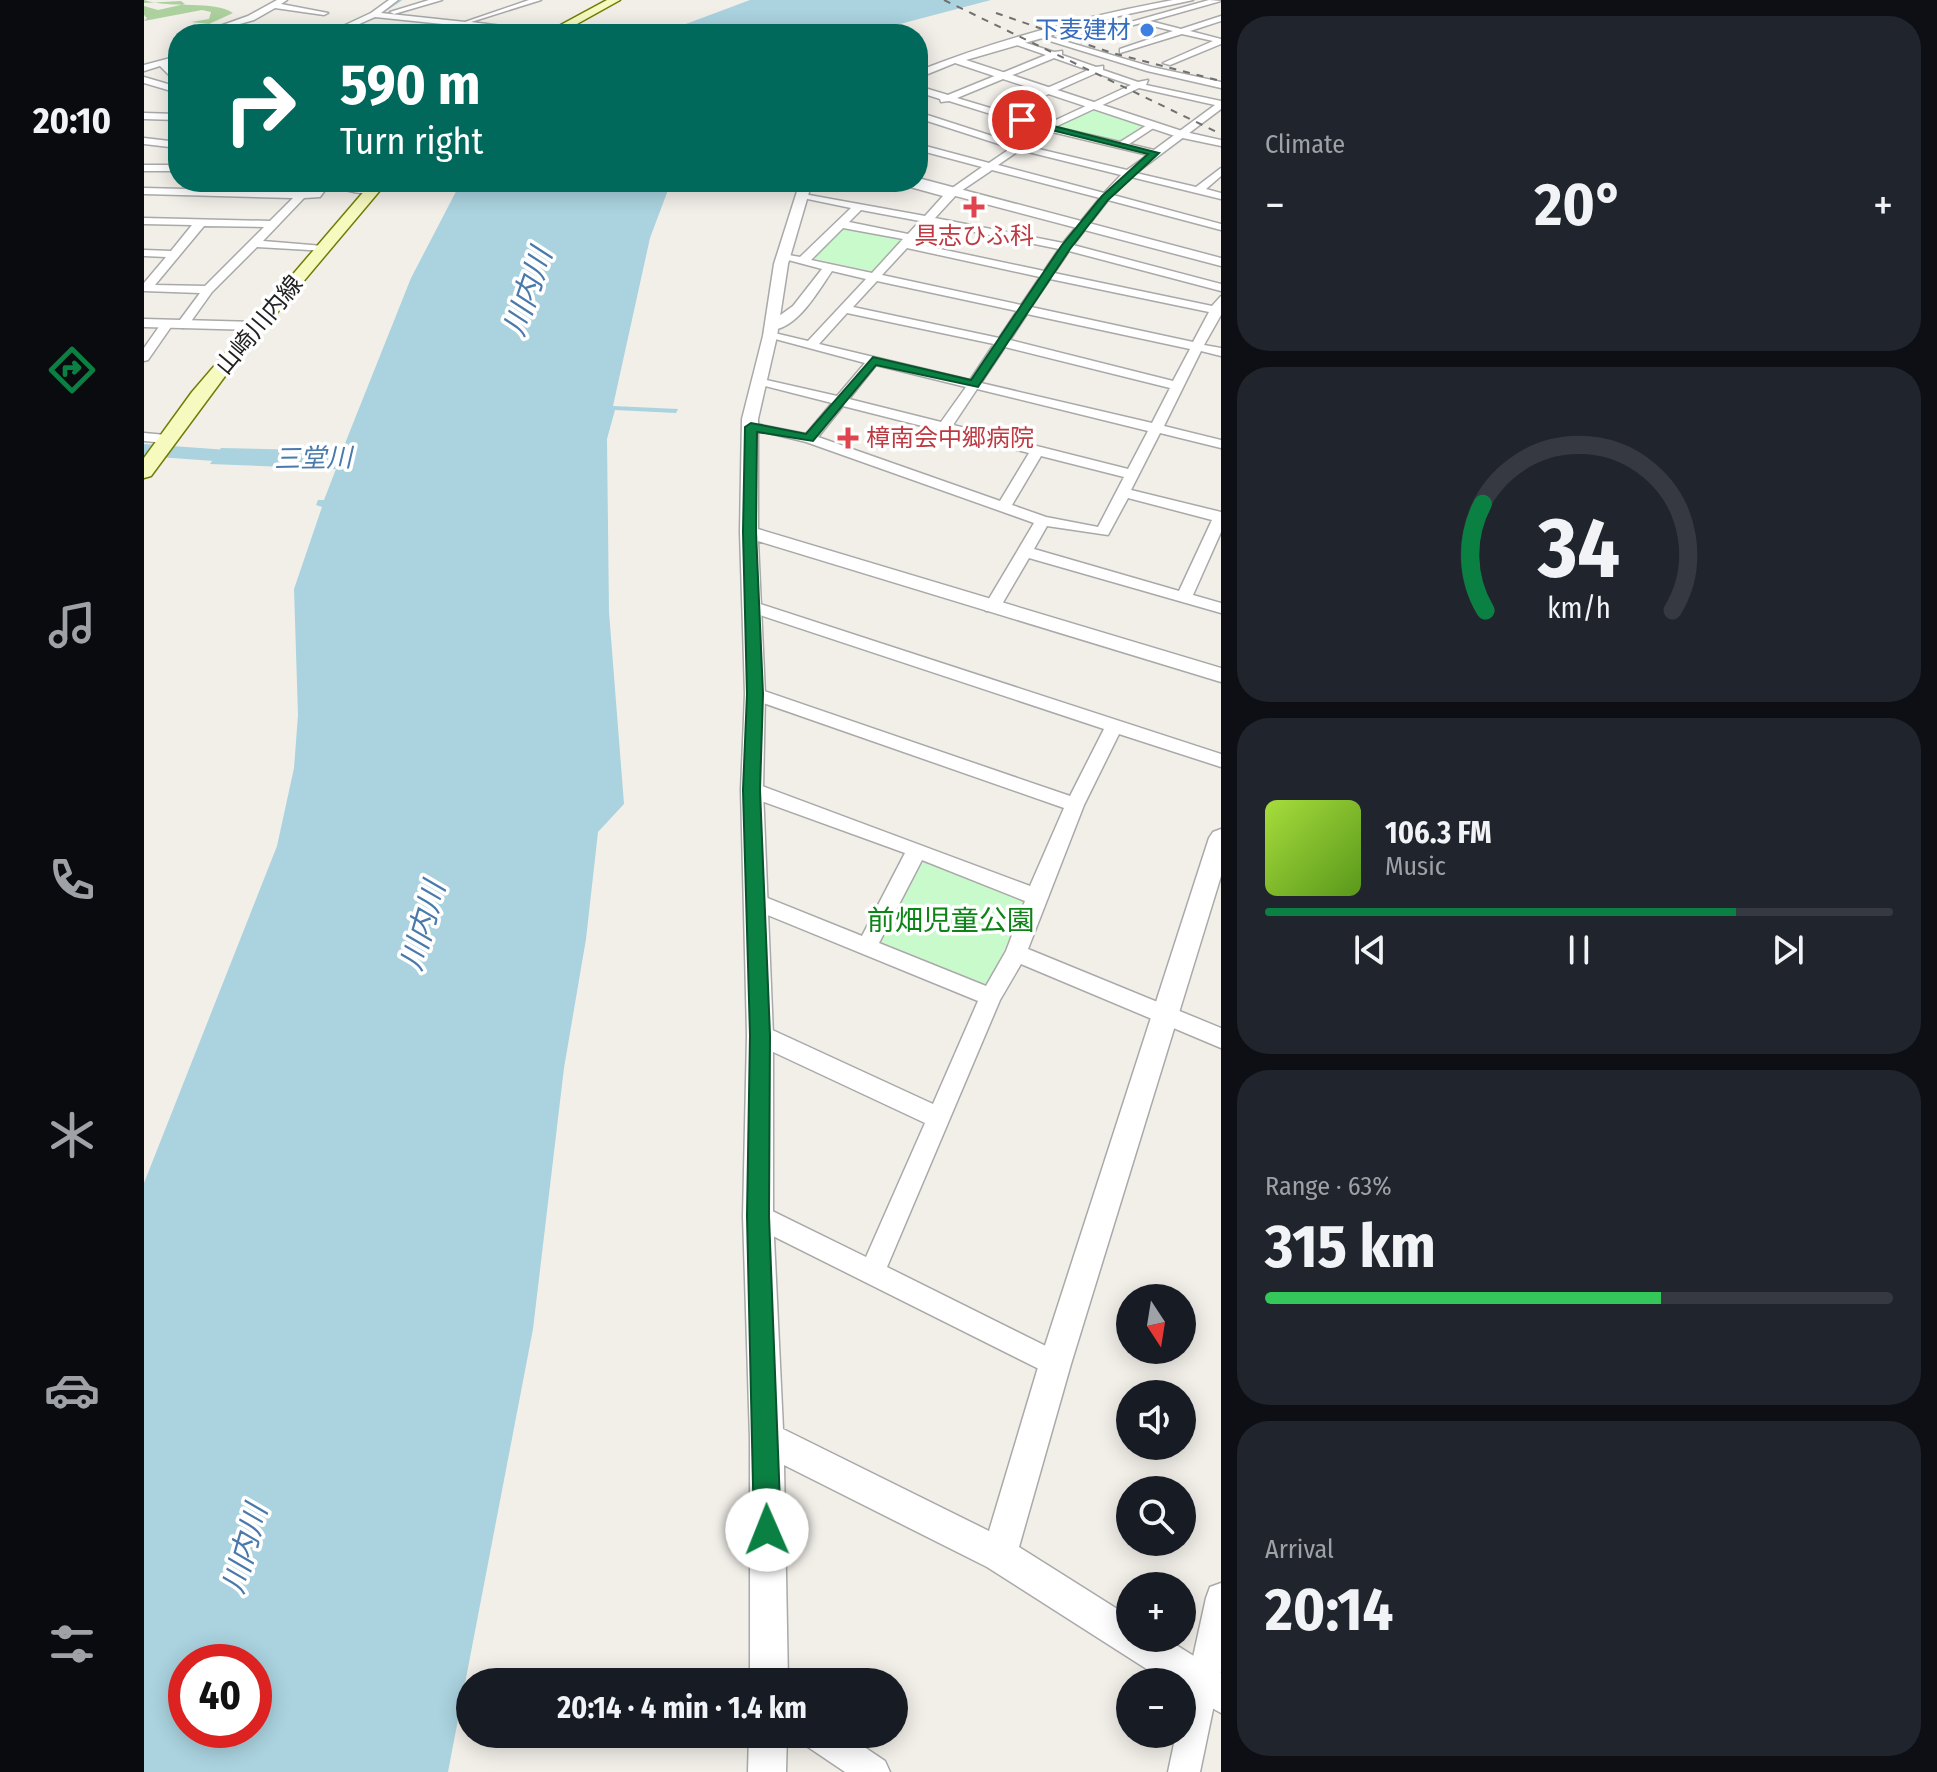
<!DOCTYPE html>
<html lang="en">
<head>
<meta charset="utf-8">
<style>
  :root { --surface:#171b24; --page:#20242c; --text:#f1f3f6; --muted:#9ea1a6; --line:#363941; --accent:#0b8043 }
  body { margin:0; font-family:"Fira Sans Condensed","Noto Sans JP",sans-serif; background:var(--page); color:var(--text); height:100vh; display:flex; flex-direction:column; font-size:30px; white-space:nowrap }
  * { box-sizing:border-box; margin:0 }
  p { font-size:26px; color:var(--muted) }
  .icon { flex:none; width:44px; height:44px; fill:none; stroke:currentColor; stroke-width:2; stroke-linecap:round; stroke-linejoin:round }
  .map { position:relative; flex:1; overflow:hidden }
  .details { display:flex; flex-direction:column; gap:16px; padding:16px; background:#0d0f14; width:716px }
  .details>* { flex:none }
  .hud { position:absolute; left:24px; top:24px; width:760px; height:168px; border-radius:32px; box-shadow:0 4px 20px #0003; background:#00695c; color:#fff; overflow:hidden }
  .needle { width:52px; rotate:168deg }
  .tools { position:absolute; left:972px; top:1284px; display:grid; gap:16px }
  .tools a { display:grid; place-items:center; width:80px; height:80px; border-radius:50%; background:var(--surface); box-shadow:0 4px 20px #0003; font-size:40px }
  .speed { position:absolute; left:24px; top:1644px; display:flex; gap:16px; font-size:40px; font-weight:700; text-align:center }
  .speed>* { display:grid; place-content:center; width:104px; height:104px; border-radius:50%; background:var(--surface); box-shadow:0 4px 20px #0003; line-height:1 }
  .speed .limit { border:12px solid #d22; background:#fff; color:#111 }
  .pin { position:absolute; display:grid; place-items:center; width:68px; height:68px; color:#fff; margin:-34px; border:4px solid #fff; border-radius:50%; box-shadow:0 2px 8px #0007 }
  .me { position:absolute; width:88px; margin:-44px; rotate:359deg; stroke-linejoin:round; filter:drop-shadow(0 0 6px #0008) }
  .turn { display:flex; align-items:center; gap:28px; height:168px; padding:0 40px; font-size:36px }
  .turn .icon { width:104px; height:104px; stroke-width:2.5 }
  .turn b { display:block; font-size:56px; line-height:68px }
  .big { font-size:60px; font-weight:700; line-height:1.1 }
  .details .card { flex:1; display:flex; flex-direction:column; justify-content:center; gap:12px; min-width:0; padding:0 28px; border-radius:32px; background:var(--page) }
  .details .dial { align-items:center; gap:0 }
  .dial svg { height:208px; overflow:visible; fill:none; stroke:var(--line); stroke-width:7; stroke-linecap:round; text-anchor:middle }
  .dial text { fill:var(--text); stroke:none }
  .song { display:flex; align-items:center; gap:24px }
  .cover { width:96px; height:96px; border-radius:12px; background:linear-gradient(135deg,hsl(80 70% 55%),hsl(90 70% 35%)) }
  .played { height:8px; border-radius:4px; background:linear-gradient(90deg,var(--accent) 75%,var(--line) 75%) }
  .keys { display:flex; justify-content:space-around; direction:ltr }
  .heat { display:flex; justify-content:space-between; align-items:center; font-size:44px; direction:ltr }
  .charge { height:12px; border-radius:6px; background:linear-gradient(90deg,#34c759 63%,var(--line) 0) }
  .trip { position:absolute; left:312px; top:1668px; width:452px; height:80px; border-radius:40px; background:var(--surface); box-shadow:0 4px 20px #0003; font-weight:700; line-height:80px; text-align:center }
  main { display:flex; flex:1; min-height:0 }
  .tab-bar { display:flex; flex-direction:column; width:144px; justify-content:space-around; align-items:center; background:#090b0e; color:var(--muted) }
  .tab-bar .icon { width:56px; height:56px }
  .tab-bar .active { color:var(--accent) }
  .tab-bar b { font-size:36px; color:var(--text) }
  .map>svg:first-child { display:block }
  .forest { fill:#add19e }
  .park { fill:#c8facc }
  .water { fill:#aad3df; fill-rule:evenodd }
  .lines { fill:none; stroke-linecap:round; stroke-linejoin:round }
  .stream { stroke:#aad3df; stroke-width:2 }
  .river { fill:#aad3df; fill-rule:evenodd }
  .minor-casing { stroke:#a9a9a9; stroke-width:3 }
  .tertiary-casing { stroke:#a9a9a9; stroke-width:3 }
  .secondary-casing { stroke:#707d05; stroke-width:3 }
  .minor { fill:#fff; fill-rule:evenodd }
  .tertiary { fill:#fff; fill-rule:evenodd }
  .secondary { fill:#f7fabf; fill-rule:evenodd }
  .rail { stroke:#707070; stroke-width:2; stroke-dasharray:7 7; stroke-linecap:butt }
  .route { fill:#0b8043; stroke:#07532c; stroke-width:2 }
  .shop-dot { fill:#3f7fe0; stroke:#fff; stroke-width:3 }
  .health-dot { fill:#e0444e; stroke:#fff; stroke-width:3 }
  .labels { text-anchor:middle; stroke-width:7; stroke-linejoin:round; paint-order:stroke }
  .far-shop-label { font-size:24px; fill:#366cbe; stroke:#fff; text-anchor:end }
  .far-health-label { font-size:24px; fill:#be3a42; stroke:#fff }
  .far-street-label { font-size:24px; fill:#222; stroke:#fff }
  .far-water-label { font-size:26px; font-style:italic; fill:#4a7aab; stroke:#fff }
  .park-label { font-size:28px; fill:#0c8416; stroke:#fff }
  .water-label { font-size:30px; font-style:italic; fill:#4a7aab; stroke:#fff }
</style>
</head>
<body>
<main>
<nav class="tab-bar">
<b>20:10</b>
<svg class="icon active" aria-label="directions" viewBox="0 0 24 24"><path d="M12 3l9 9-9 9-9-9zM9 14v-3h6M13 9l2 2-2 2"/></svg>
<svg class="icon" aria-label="music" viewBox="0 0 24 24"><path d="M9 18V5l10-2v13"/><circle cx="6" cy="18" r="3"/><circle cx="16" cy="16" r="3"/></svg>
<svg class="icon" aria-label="phone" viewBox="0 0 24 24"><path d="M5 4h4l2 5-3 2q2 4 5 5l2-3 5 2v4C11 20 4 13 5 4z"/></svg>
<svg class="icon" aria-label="climate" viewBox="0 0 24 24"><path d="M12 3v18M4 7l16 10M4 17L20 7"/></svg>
<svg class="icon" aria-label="car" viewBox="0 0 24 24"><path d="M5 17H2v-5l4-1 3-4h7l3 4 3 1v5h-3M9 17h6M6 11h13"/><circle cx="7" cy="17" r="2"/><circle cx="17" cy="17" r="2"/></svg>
<svg class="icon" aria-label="filters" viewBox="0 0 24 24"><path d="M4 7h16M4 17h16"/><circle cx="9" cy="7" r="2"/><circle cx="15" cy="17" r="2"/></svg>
</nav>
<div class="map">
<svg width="1077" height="1772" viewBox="0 0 1077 1772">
  <rect width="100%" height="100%" fill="#f2efe9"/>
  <path class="forest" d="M0 0C28 9 70 0 89 13L65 24 47 22 65 19 67 12 58 10 0 21 3 18 0 15V6L14 10 41 4 37 1 0 3Z"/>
  <path class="park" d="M951 108 1003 125 977 143 912 128Z
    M700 226 762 239 730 272 668 258Z
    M781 859 883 901 843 986 735 941Z"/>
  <path class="water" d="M606 0H847L718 34H515Z
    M317 182H527L506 238 469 406 534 409 532 413 471 410 463 439 465 612 480 804 454 832 442 939 420 1068 389 1329 304 1772H0V1183L133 846 150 768 154 715 150 589 178 507 172 505 174 500H180L192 469 66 464 77 448 198 451 267 278ZM42 1662H110V1730H42Z"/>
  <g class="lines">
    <path class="stream" d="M192 34 230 18 257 0"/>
    <path class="river" d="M0 444 113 452 124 458 113 464 0 456Z"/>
    <g class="minor-casing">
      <path id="minor" d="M133 0H143L137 4 184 13 180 15 131 8 110 20 85 27 89 34H81L76 26 104 16Z
        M245 0H254L237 13 321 22 385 0H397L327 22 412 33 394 34 231 17 193 34H182L227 13Z
        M285 0H298L250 14 246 12Z
        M1065 0 1077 1 1006 21 1037 29 1077 16V21L1046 31 1077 39V44L1026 65 1019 63 1069 41 1038 34 976 53V49L1029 31 997 23 934 40 930 38Z
        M893 33 1008 67 1077 82V88L1003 71 893 37Z
        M873 40 910 52 918 51V55L952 67 959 66V70L994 82 1004 80 1002 85 1077 101V109L992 173 1052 187 1077 168V176L1062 189 1077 193V199L987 177 969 195 1077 224V230L964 200 929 245 1077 284V291L925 251 910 273 1068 306 1077 296V315L1060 345 1077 348V356L1057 351 1020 426 1077 440V448L1016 433 987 490 1077 512V532L1049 595 1077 603V613L885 558 854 611H842L840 607 890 523 662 442 600 427 607 423 662 434 688 403 609 383V377L693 396 721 363 620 336 626 332 664 341 722 279 688 271C674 291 652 332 624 330V324L649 306 678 269 633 257 639 254 656 257 707 208 654 197V193L781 216 799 196 748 182H765L804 191 838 167 774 150V144L845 163 867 148 774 118V112L873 144 895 129 805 101 797 102 796 99 774 92V86L804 95 902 55 870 44ZM910 58 944 70 853 110 813 98ZM952 73 987 85 901 125 862 113ZM995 88 1071 105 1010 150 985 144 1011 127 1008 122 976 142 911 127ZM904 131 1004 155 983 170 882 146ZM876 150 977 175 960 193 854 165ZM848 170 956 198 919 243 791 218 814 193ZM717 210 776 221 764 234 705 222ZM786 223 915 249 900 271 768 243ZM699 228 759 239 728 273 667 260ZM763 248 896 277 877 305 738 275ZM906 279 1065 312 1049 342 887 307ZM733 281 873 311 855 338 709 307ZM703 313 850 344 826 380 675 344ZM883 314 1046 349 1029 381 866 340ZM861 347 1026 388 1008 423 837 383ZM732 365 822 387 797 422 705 399ZM833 389 1004 431 984 469 809 425ZM699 406 885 453 856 501 674 437ZM897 456 980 477 954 527 902 517 868 505ZM984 498 1068 520 1035 591 890 549 903 526 964 535Z
        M34 56V62L24 64 34 76V84L16 66 0 71V65Z
        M0 113 34 114V120L0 119Z
        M0 138 34 142V148L0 144Z
        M0 165H34V171H0Z
        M177 182H187L176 197 160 198 119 241 179 246 183 247V251L113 247 68 292 43 327 39 328 33 324 56 293 0 291V283L22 257 0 256V250L27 251 48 225 0 224V218L126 221 149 198 0 194V188L169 192ZM60 226 120 227 61 286 11 285Z
        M19 321 29 324 4 360 0 361V348Z
        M0 433 22 435 29 439 22 443 0 441Z
        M607 601 1077 754V767L975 734 940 805 884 949 1077 1028V1048L877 964 856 1000 743 1267 920 1355 924 1364 920 1373 911 1377 605 1224 602 1216 605 1208 614 1204 722 1257 781 1123 608 1042 605 1035 608 1028 616 1026 624 1028 789 1104 834 1001 604 907 601 901 604 895 611 893 718 936 761 853 601 795 599 790 608 783 615 785 886 886 920 808 605 698 602 694 611 688 617 690 926 796 960 729 601 610V602ZM778 860 881 901 862 951 842 986 735 943Z
        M1077 1583V1671L1056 1772H1024L1032 1734H1038V1707L1062 1598 1066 1587Z
        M656 1734H701L741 1761 746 1772H701L661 1745Z"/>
    </g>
    <g class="tertiary-casing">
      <path id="tertiary" d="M1029 0H1049L975 16 822 60 1041 132 1077 140V146L1034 137 811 63 774 78V71C855 39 943 16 1029 0Z
        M0 77 34 87V93L0 83Z
        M774 178 1077 258V266L770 185 768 182H774Z
        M187 182 230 185 236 189C223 197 199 192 187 182Z
        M656 182H668L644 264 633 336 614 419V529L1077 668V682L614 541 621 694 619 790 629 1035V1216L639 1429 845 1531 895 1364 1065 838 1069 832 1077 829V876L927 1364 875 1547 986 1617V1638H1021L1077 1673V1713L1038 1691V1682H1023L843 1567 640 1465 644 1682H606V1439L599 1216 603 1035 597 790 601 694 596 532 598 419 619 336 630 264Z
        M0 319 112 322 119 326 112 330 0 327Z
        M605 1734H643L642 1772H604Z"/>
    </g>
    <g class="secondary-casing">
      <path id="secondary" d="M463 0H476L415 34H400Z
        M228 182H243L90 364 7 476 0 478V458L48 392Z"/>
    </g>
    <use href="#minor" class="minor"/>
    <use href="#tertiary" class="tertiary"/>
    <use href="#secondary" class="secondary"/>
    <path class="rail" d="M800 0 1077 134
      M852 13 968 53 1077 81"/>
  </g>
  <path class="route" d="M878 118 1015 153 964 200 926 249 834 387 732 365 669 441 613 432 612 532 619 694 616 790 626 1035 625 1216 637 1530 633 1540 623 1543 614 1540 610 1530 603 1216 606 1035 599 790 603 694 599 532 601 427 607 423 662 434 729 357 827 380 918 245 958 196 1004 154 875 122Z"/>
  <circle class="shop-dot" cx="1003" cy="30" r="8"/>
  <g class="health-dot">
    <path d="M826 195h8v8h8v8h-8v8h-8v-8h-8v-8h8z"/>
    <path d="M700 426h8v8h8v8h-8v8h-8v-8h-8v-8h8z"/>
  </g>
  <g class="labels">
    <g class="far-shop-label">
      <text x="987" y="38">下麦建材</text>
    </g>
    <g class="far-health-label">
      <text x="830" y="244">具志ひふ科</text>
      <text x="722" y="446" text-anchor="start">樟南会中郷病院</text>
    </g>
    <g class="far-street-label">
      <text transform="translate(115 325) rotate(-50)" y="8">山崎川内線</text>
    </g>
    <g class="far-water-label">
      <text transform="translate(169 458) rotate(-1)" y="9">三堂川</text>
    </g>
    <g class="park-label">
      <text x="807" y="930">前畑児童公園</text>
    </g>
    <g class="water-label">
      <text transform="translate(384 292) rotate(-71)" y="10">川内川</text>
      <text transform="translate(279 926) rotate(-74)" y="10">川内川</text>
      <text transform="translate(101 1549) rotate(-74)" y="10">川内川</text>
    </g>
  </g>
</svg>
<div class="tools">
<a><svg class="needle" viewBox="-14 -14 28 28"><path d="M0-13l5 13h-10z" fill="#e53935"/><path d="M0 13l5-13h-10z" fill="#9ea1a6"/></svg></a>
<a><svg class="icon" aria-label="sound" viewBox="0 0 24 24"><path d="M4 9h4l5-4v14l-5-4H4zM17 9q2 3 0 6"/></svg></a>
<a><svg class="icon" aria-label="search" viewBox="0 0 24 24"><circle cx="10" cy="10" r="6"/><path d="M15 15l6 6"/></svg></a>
<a>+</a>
<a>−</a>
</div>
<div class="speed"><div class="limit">40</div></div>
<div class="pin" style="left:878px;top:120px;background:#d93025"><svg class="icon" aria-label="arrive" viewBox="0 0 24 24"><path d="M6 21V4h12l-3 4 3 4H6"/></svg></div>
<svg class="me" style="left:623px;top:1530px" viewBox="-20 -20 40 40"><circle r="19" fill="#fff"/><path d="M0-13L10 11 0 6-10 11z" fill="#0b8043"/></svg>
<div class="trip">20:14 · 4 min · 1.4 km</div>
<div class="hud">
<div class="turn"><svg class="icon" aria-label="right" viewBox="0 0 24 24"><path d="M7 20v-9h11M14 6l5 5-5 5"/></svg><div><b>590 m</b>Turn right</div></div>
</div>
</div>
<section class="details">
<div class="card"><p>Climate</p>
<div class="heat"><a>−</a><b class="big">20°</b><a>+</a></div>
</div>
<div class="card dial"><svg viewBox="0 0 100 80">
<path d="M14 69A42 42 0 1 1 86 69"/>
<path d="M14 69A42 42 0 0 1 13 28" stroke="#0b8043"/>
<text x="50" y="56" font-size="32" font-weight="700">34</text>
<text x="50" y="72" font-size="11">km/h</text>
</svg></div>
<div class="card">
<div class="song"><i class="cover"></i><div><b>106.3 FM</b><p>Music</p></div></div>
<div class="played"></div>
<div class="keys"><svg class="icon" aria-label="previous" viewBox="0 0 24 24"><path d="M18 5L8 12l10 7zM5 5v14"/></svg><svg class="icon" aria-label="pause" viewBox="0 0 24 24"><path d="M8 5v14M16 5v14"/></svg><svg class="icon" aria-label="next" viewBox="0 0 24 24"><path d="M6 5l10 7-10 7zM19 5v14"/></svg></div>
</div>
<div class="card"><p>Range · 63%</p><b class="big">315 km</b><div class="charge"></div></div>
<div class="card"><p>Arrival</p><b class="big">20:14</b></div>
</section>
</main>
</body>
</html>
